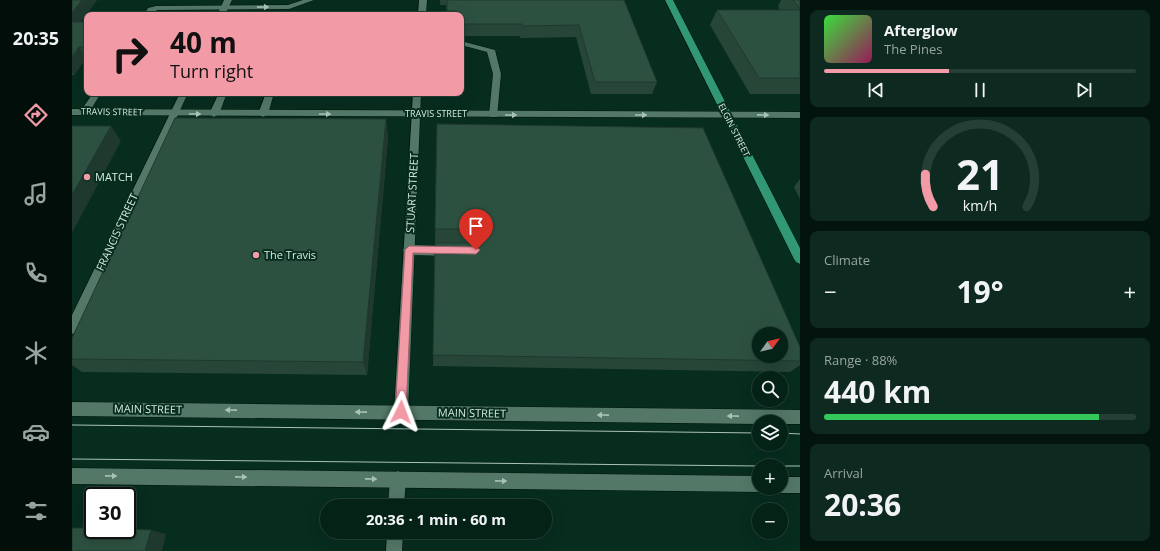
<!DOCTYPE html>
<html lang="en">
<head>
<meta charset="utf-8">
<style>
  :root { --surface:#052217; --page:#0e2a20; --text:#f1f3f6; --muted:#97a4a1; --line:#263f36; --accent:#f39aa7 }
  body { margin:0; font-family:"Open Sans",sans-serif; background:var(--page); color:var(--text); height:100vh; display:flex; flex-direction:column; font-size:15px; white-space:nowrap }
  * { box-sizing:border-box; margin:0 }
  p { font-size:13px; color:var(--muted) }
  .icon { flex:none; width:22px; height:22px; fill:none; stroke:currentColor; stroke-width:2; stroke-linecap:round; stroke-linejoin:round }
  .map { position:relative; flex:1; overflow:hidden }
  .drawer { display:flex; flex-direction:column; gap:10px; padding:10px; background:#03130d; width:360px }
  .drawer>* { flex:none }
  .banner { position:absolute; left:12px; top:12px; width:380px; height:84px; border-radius:8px; box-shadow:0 4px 16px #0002,0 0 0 1px var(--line); background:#f39aa7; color:#111; overflow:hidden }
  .needle { width:26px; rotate:56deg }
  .tools { position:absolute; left:680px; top:327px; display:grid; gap:8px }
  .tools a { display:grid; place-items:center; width:36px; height:36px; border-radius:50%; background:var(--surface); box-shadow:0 4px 16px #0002,0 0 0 1px var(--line); font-size:20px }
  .speed { position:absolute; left:12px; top:487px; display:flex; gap:8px; font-size:20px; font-weight:700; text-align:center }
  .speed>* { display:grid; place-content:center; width:52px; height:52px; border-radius:50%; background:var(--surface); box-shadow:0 4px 16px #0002,0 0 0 1px var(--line); line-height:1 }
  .speed .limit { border:2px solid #111; border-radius:6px; background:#fff; color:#111 }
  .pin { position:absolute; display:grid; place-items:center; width:34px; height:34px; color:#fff; margin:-41px -17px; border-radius:50% 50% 50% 0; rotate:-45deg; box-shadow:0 0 4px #0007 }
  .pin .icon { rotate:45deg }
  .me { position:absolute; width:44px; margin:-22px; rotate:3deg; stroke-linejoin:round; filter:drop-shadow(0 0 3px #0008) }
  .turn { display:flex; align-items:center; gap:14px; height:84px; padding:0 20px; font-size:18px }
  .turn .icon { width:52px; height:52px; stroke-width:2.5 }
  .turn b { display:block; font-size:28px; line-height:34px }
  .big { font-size:30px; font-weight:700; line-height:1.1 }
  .drawer .tile { flex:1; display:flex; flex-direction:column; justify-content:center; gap:6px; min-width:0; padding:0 14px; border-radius:8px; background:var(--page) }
  .drawer .dial { align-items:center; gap:0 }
  .dial svg { height:104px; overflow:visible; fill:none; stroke:var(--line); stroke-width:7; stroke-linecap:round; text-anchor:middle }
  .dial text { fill:var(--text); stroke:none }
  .song { display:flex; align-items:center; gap:12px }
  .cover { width:48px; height:48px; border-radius:6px; background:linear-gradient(135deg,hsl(120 70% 55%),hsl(330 70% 35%)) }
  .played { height:4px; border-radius:2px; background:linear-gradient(90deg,var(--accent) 40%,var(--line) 40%) }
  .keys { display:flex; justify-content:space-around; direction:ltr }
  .heat { display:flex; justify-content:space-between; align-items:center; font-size:22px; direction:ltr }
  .charge { height:6px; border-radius:3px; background:linear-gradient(90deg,#34c759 88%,var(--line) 0) }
  .trip { position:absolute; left:248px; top:499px; width:232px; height:40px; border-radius:20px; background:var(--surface); box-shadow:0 4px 16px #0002,0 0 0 1px var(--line); font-weight:700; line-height:40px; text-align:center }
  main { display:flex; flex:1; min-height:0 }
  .tab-bar { display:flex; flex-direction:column; width:72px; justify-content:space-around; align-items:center; background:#020e09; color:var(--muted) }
  .tab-bar .icon { width:28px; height:28px }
  .tab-bar .on { color:var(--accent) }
  .tab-bar b { font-size:18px; color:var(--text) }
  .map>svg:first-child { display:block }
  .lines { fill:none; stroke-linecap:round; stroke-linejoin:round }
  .lane-casing { stroke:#00130a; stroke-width:1 }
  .street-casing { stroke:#00130a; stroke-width:1 }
  .secondary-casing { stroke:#00130a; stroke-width:1 }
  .primary-casing { stroke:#00130a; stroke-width:1 }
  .lane { fill:#537867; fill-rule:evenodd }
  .street { fill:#537867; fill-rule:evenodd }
  .secondary { fill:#537867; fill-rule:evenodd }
  .primary { fill:#319774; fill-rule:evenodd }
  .tram { stroke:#abc2b8; stroke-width:1 }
  .wall { fill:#274638 }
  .shaded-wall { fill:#20392e }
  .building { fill:#2d5141; stroke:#20392e; fill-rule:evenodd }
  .oneway { fill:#a8c2b6 }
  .route { fill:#f39aa7; stroke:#9e646d }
  .poi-dot { fill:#f39aa7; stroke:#072d1f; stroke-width:1.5 }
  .labels { text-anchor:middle; stroke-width:4; stroke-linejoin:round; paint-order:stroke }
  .far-street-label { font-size:9px; fill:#d6eae0; stroke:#072d1f }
  .poi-label { font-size:11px; fill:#d6eae0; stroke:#072d1f; text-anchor:start }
  .street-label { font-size:11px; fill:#d6eae0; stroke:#072d1f }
</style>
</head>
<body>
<main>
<nav class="tab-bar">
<b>20:35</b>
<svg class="icon on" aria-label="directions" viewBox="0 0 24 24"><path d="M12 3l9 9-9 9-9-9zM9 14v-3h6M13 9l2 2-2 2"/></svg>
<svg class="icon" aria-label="music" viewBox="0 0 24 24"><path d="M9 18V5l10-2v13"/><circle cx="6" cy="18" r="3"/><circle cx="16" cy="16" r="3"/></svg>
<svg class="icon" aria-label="phone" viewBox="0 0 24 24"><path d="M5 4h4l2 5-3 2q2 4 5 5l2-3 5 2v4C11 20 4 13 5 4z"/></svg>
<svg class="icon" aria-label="climate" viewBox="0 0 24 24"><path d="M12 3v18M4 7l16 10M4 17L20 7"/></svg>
<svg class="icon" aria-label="car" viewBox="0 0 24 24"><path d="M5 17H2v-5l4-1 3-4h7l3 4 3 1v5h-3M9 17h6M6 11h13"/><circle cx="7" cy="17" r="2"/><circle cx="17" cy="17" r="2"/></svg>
<svg class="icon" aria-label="filters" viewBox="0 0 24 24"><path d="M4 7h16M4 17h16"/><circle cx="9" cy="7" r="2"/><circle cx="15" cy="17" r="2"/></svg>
</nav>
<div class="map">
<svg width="728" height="551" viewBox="0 0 728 551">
  <rect width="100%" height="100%" fill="#072d1f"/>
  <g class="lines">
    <g class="lane-casing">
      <path id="lane" d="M231 0H242L217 9 85 10 80 15H72L76 8 84 6 216 5Z
        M389 41 423 50 429 74 425 117H419L417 115 421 74 415 52 389 45Z
        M21 93H29L16 114H10L8 112Z
        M147 93H155L147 114 142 117 137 114Z
        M194 93H202L196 114 191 117 186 114Z
        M337 245 378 246 382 248 384 251 382 254 378 256 337 255 333 253 331 250 333 247Z"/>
    </g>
    <g class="street-casing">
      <path id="street" d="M152 0H160L153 15H145Z
        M347 0H355L354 15H346Z
        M108 93H116L5 332 0 334V315Z
        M341 93H349L336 412 334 417 329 419 324 417 322 412Z
        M326 471 331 474 334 479 332 506H316L318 479 321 474Z
        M315 532H331L330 551H314Z"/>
    </g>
    <g class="secondary-casing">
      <path id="secondary" d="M0 109 728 112V118L0 115Z
        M0 402 728 410V424H709V422H687V424L0 416Z
        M0 468 687 476V488H693L687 492 0 484Z
        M709 477H728V493H709L704 490 703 488H709Z"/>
    </g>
    <g class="primary-casing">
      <path id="primary" d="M593 0H601L728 248V264L724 262 722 259Z"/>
    </g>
    <use href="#lane" class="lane"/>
    <use href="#street" class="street"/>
    <use href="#secondary" class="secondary"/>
    <use href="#primary" class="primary"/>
    <path class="tram" d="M0 425 687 433
      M709 433 728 434
      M0 459 687 466
      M709 466H728"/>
  </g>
  <path class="wall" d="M0 0H25L8 22H15V58H14L2 75H0Z
    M368 0H552L585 82 580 94H519L504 37 448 38V36H389V15H375L374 5H368Z
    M709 0H728V94H678L638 25 645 10H708L706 6Z
    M314 119 316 138 295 375 10 372 0 365V338Z
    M365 124 728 347V365L718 372 361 366Z
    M728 179V199L722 187Z"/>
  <path class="shaded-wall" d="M10 0H25L0 33V13Z
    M7 47 14 58 2 75 0 72V57Z
    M314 119 316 138 295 375 291 362Z
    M39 126 49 141 0 233V195Z
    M79 530 94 534 90 551H73Z"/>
  <path class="building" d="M0 0H10L0 13Z
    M375 0H552L585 82H523L507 25 450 26V24H389V15H385L384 11H375Z
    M721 0H728V9Z
    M645 10H728V78H687Z
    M0 22H15V47H7L0 57Z
    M103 118 314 119 291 362 0 359V338Z
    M365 124 631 128 728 347V361L361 355 363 243H406L413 237 411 232 406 229H363ZM687 334H709V356H687Z
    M0 126H39L0 195Z
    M0 528H21V530H55V529L79 530 73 551H0Z"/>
  <defs><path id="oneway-solid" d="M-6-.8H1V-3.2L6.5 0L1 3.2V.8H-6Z"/></defs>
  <g class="oneway">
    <use href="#oneway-solid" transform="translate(191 7) rotate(-1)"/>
    <use href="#oneway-solid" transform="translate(123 114)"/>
    <use href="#oneway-solid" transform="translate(253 114)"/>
    <use href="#oneway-solid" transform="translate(439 115)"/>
    <use href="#oneway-solid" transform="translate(569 115)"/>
    <use href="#oneway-solid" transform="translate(691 115) rotate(1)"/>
    <use href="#oneway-solid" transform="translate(159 410) rotate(-179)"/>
    <use href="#oneway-solid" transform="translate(289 412) rotate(-179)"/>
    <use href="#oneway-solid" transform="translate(531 415) rotate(-179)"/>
    <use href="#oneway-solid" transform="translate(661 416) rotate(-179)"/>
    <use href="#oneway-solid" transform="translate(39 476) rotate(1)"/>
    <use href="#oneway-solid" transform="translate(169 477) rotate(1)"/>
    <use href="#oneway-solid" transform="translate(299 479) rotate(1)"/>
    <use href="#oneway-solid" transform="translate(429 481) rotate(1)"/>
  </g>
  <path class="route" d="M337 246 404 247 408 250 404 254 341 253 334 412 333 416 329 418 325 416 323 412 333 250Z"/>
  <g class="poi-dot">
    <circle cx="15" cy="177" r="4"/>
    <circle cx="184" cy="255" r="4"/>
  </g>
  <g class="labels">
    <g class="far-street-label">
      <text transform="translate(40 112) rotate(1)" y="3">TRAVIS STREET</text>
      <text x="364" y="117">TRAVIS STREET</text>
      <text transform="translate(662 130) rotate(63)" y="3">ELGIN STREET</text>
    </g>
    <g class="poi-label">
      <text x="23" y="181">MATCH</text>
      <text x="192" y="259">The Travis</text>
    </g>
    <g class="street-label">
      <text transform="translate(340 193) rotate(-87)" y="4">STUART STREET</text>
      <text transform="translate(45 232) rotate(-65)" y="4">FRANCIS STREET</text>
      <text transform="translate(76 409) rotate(1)" y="4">MAIN STREET</text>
      <text transform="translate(400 413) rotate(1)" y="4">MAIN STREET</text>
    </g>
  </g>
</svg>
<div class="tools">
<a><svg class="needle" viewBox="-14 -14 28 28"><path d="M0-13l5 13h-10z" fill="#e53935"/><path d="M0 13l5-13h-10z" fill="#97a4a1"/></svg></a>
<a><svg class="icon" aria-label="search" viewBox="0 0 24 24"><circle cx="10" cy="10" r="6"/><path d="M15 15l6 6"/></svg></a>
<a><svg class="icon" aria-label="layers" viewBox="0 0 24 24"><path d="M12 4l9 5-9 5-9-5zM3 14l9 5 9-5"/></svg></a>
<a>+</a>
<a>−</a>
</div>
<div class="speed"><div class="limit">30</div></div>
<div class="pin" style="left:404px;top:250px;background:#d93025"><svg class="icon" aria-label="arrive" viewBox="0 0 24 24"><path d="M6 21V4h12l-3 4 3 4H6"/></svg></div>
<svg class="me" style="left:329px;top:412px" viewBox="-20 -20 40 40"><path d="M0-17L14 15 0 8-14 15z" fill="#f39aa7" stroke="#fff" stroke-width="4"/></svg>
<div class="trip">20:36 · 1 min · 60 m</div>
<div class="banner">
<div class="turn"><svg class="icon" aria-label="right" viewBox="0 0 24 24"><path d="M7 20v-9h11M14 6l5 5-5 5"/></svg><div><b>40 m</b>Turn right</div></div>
</div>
</div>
<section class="drawer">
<div class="tile">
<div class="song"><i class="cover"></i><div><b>Afterglow</b><p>The Pines</p></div></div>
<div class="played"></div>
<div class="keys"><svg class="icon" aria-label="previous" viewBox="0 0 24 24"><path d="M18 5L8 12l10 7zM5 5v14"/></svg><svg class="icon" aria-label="pause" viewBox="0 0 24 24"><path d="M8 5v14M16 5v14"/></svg><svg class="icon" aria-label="next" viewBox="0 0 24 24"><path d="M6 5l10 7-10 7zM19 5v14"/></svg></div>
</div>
<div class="tile dial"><svg viewBox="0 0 100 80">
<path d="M14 69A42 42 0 1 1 86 69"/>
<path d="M14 69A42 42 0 0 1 8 44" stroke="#f39aa7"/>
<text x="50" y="56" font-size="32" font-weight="700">21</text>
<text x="50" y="72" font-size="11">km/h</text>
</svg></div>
<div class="tile"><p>Climate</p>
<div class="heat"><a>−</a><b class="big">19°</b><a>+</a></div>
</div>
<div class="tile"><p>Range · 88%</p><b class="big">440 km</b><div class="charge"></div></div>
<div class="tile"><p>Arrival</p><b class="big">20:36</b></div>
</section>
</main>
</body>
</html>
